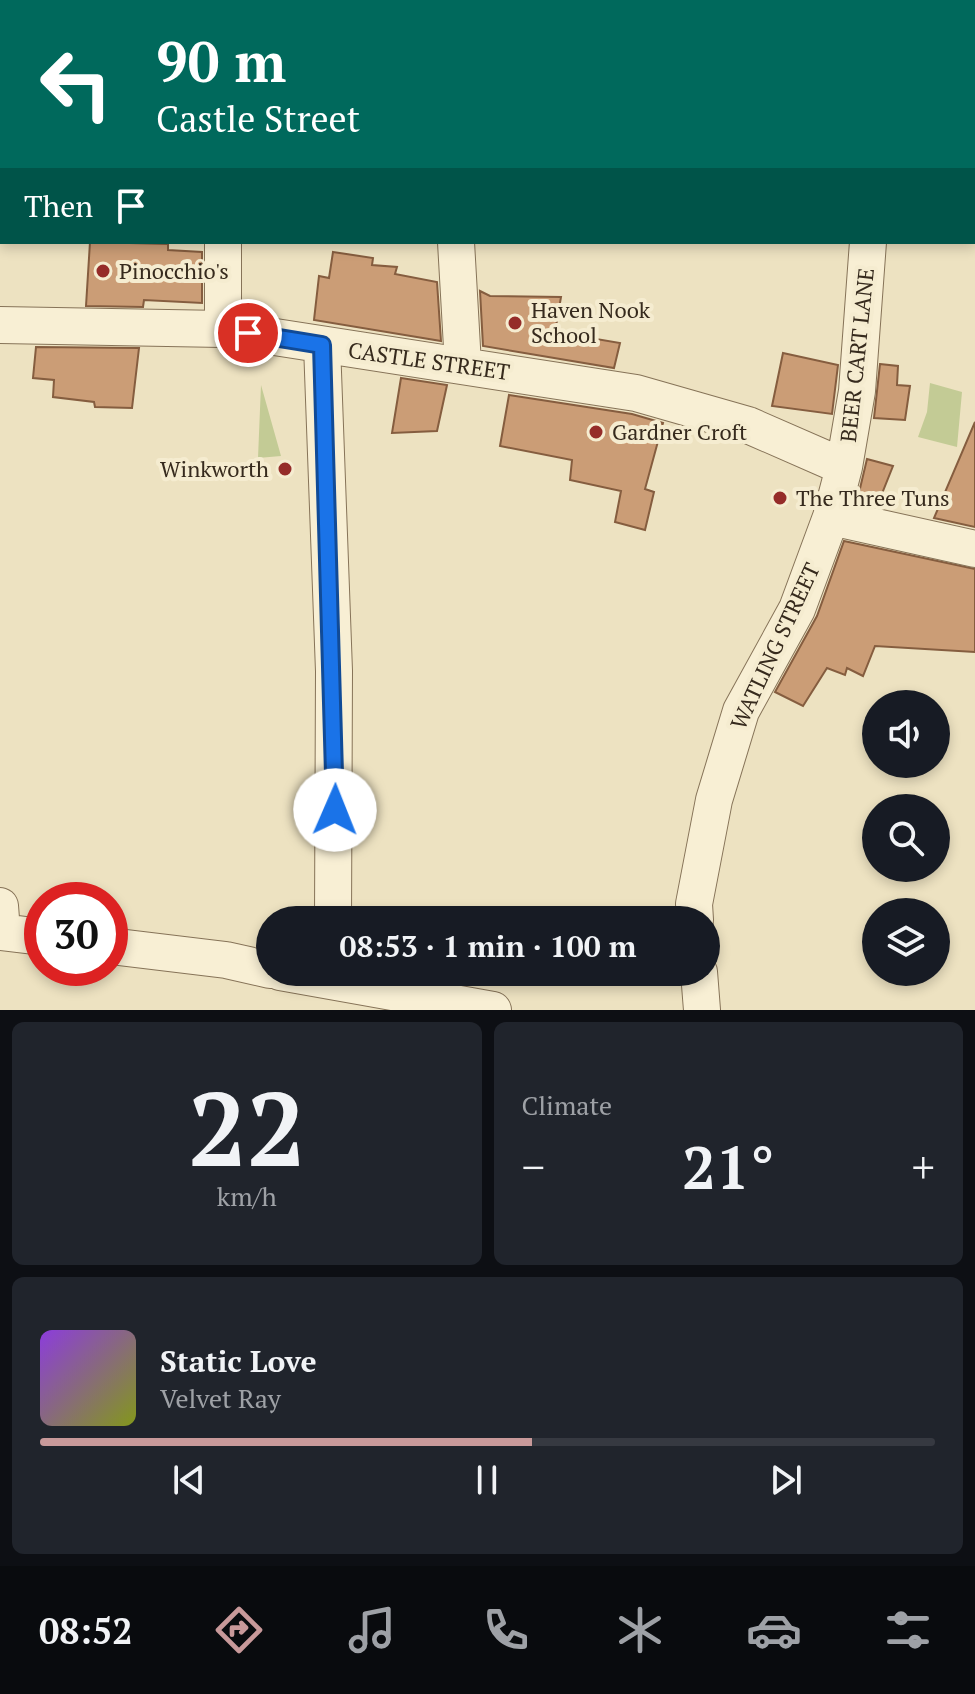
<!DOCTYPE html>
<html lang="en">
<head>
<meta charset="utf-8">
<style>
  :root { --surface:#171b24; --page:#20242c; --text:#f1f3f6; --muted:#9ea1a6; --line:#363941; --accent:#c8999a }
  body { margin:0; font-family:"PT Serif",serif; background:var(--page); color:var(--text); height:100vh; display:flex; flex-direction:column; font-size:30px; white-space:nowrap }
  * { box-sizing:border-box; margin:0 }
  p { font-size:26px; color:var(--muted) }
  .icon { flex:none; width:44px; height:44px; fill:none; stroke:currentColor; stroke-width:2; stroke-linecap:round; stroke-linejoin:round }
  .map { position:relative; height:1010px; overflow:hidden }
  .drawer { display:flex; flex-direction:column; gap:12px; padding:12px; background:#0d0f14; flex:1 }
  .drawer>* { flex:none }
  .guide { position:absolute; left:0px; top:0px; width:976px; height:244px; box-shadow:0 4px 12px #0003; background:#00695c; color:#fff; overflow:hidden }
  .buttons { position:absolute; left:862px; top:690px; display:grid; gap:16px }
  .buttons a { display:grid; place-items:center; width:88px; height:88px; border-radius:50%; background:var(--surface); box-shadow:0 4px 12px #0003; font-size:40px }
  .speed { position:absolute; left:24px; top:882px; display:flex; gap:16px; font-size:40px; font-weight:700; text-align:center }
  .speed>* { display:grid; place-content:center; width:104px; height:104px; border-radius:50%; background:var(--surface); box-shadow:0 4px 12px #0003; line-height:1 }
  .speed .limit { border:12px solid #d22; background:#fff; color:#111 }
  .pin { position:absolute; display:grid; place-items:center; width:68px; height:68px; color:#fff; margin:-34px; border:4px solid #fff; border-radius:50%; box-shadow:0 2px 8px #0007 }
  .me { position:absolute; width:88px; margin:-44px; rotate:1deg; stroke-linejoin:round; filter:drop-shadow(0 0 6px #0008) }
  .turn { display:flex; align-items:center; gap:28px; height:168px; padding:0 24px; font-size:36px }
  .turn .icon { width:104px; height:104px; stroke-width:2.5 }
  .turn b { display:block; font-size:56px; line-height:68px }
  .then { display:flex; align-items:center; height:76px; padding:0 24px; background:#0003; gap:16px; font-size:30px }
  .big { font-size:60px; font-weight:600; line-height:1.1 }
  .drawer .tile { flex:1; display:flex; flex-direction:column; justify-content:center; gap:12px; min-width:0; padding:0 28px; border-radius:12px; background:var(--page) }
  .drawer .dial { align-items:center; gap:0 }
  .dial b { font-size:104px; line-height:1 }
  .song { display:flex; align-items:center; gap:24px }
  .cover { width:96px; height:96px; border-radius:12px; background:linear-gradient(135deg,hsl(270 70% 55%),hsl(70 70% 35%)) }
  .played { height:8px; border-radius:4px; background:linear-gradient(90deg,var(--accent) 55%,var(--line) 55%) }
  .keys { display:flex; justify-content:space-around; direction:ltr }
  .heat { display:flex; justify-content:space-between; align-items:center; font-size:44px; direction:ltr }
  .drawer .tiles { flex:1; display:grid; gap:12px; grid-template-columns:1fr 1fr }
  .tile:last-child { grid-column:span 2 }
  .trip { position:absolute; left:256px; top:906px; width:464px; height:80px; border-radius:40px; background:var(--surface); box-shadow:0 4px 12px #0003; font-weight:600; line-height:80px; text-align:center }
  .tabs { display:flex; height:128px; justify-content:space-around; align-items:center; background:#090b0e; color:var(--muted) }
  .tabs .icon { width:56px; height:56px }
  .tabs .on { color:var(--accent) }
  .tabs b { font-size:36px; color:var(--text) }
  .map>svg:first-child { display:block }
  .green { fill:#c3cb95 }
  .building { fill:#cb9d76; stroke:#855d3f; stroke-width:2 }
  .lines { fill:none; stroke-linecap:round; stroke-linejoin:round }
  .street-casing { stroke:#867358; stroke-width:38 }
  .street { stroke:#f8efd4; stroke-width:36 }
  .route-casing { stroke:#114b97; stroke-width:20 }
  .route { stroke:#1a73e8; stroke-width:14 }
  .poi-dot { fill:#952c29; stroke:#f5ecd0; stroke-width:3 }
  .labels { text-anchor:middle; stroke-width:8; stroke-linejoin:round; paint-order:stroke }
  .poi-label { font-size:22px; fill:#362a1d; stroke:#f5ecd0; text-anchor:start }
  .street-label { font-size:22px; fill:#362a1d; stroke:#f5ecd0 }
</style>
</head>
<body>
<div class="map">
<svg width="975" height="1010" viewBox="0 0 975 1010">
  <rect width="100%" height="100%" fill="#ede2c1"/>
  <path class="green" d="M930 383 962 392 957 447 918 437 927 412Z
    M261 385 281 456 258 458Z"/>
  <path class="building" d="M90 242 168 244V250L202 252V303L144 300 143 307 86 306Z
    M333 252 373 258 372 265 397 267 395 274 437 282 441 341 314 320 319 276 329 278Z
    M480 291 490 296 561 297 555 332 620 343 614 368 483 346Z
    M36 347 139 348 132 408 95 407 94 402 53 397 54 380 33 378Z
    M783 353 838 365 832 414 772 406Z
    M880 364 898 366 897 385 910 386 905 420 874 418Z
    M401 378 447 385 437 431 392 433Z
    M509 395 632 414 663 423 645 489 654 492 645 530 615 522 621 491 570 480 572 460 500 446Z
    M975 422V527L934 518Z
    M867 459 893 466 877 506 857 501Z
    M844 541 975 569V652L875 646 863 676 847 668 845 675 827 668 803 706 775 692 817 616Z"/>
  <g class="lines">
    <g class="street-casing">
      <path id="street" d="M211 0V2
        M446 0V2
        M604 0 605 2
        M879 2V0
        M456 242 463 365
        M0 325 223 329 636 393 748 425 844 467
        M223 329V242
        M322 345 334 671 333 920
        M831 517 975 549
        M0 906 2 932 42 937
        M695 920 694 904 714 800 741 711 797 609 831 517 844 467 857 391 868 242
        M110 946 226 960 270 970
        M280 972 493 1010
        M699 972 702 1010"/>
    </g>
    <use href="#street" class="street"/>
  </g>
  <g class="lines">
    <g class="route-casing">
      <path id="route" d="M248 333 322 345 335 810"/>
    </g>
    <use href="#route" class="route"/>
  </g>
  <g class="poi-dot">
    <circle cx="103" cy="271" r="8"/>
    <circle cx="515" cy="323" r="8"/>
    <circle cx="596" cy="432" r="8"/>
    <circle cx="285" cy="469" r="8"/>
    <circle cx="780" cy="498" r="8"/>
  </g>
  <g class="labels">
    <g class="poi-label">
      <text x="119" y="279">Pinocchio's</text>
      <text x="531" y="318">Haven Nook<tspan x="531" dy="25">School</tspan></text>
      <text x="612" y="440">Gardner Croft</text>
      <text x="269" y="477" text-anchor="end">Winkworth</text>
      <text x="796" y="506">The Three Tuns</text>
    </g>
    <g class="street-label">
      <text transform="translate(857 355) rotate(-84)" y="8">BEER CART LANE</text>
      <text transform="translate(429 361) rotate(8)" y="8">CASTLE STREET</text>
      <text transform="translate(775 646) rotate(-65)" y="8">WATLING STREET</text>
    </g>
  </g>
</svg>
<div class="buttons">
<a><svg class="icon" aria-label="sound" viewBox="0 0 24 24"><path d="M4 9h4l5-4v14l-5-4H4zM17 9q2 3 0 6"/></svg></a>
<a><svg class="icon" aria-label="search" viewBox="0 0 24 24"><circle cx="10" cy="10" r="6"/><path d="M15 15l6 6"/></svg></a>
<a><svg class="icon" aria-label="layers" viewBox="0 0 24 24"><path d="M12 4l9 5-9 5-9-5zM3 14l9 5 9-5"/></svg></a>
</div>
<div class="speed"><div class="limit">30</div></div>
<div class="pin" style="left:248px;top:333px;background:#d93025"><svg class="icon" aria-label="arrive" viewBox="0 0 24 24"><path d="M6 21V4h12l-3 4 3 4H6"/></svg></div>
<svg class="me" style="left:335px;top:810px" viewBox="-20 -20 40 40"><circle r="19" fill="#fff"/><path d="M0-13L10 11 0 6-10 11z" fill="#1a73e8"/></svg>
<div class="trip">08:53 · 1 min · 100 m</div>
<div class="guide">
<div class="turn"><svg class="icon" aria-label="left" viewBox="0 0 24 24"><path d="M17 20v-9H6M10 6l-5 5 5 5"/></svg><div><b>90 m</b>Castle Street</div></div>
<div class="then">Then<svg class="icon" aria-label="arrive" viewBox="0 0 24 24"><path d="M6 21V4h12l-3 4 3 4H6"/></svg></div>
</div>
</div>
<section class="drawer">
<div class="tiles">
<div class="tile dial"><b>22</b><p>km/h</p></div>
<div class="tile"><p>Climate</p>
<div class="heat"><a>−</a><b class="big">21°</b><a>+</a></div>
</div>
<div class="tile">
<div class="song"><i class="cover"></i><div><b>Static Love</b><p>Velvet Ray</p></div></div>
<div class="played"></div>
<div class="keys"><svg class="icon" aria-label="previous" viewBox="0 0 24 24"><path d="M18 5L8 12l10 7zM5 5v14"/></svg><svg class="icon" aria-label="pause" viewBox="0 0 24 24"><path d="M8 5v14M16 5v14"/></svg><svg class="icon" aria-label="next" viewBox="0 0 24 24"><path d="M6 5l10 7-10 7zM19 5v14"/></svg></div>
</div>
</div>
</section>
<nav class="tabs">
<b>08:52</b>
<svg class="icon on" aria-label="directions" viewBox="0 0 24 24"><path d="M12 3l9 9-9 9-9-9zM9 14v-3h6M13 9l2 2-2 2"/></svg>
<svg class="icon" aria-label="music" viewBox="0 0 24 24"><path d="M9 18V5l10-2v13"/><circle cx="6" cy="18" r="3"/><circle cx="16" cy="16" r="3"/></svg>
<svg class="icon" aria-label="phone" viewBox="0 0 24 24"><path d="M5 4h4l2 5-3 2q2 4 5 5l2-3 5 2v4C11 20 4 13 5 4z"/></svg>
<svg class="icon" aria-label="climate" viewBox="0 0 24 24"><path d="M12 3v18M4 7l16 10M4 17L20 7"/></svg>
<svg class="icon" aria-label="car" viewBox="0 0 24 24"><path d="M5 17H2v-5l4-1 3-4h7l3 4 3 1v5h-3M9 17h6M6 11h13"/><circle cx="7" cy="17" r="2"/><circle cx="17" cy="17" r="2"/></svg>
<svg class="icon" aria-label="filters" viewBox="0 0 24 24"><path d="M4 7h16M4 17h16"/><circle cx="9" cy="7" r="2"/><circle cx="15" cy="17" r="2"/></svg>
</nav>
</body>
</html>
